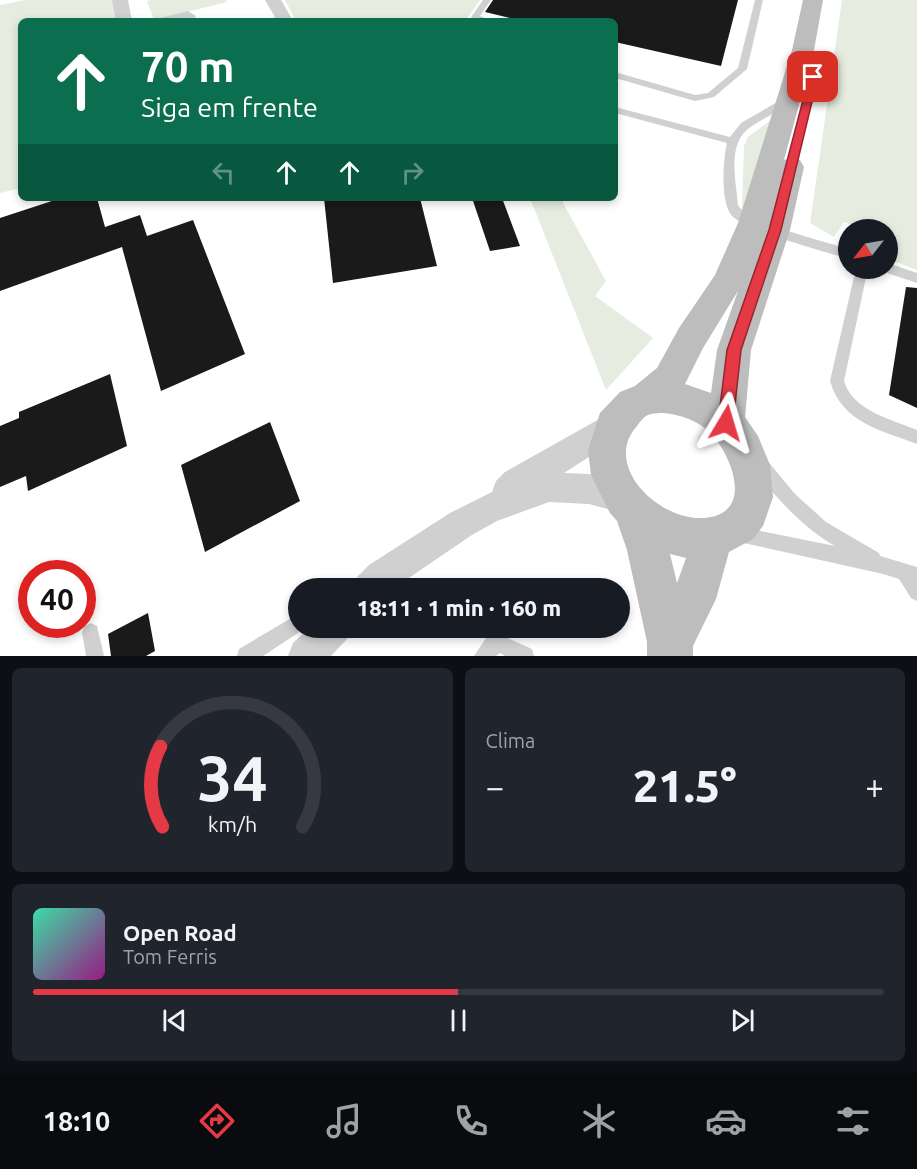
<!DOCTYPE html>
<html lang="pt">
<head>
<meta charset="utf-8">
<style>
  :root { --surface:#171b24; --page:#20242c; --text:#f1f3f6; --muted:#9ea1a6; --line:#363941; --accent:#e63946 }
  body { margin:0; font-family:Ubuntu,sans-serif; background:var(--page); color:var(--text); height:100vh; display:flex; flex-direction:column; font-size:22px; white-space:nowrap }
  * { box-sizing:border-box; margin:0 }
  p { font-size:20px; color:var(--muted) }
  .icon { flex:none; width:33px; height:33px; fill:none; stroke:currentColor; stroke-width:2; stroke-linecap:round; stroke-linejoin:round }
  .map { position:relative; height:656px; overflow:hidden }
  .panel { display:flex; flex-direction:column; gap:12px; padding:12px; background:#0d0f14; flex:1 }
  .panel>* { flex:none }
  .banner { position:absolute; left:18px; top:18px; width:600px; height:183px; border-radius:9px; box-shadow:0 3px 9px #0003; background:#0b6e4f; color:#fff; overflow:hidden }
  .needle { width:39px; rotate:239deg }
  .controls { position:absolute; left:838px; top:219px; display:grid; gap:12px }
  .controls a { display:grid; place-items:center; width:60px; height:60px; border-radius:50%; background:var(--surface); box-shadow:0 3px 9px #0003; font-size:30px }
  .speed { position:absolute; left:18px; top:560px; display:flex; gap:12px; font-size:30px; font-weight:700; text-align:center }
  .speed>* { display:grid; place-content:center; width:78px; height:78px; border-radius:50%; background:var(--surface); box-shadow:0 3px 9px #0003; line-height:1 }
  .speed .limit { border:9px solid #d22; background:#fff; color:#111 }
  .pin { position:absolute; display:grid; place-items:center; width:51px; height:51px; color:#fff; margin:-26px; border-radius:12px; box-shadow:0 3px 9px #0006 }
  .me { position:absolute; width:66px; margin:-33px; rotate:7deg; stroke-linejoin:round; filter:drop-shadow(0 0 4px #0008) }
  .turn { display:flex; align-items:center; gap:21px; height:126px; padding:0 24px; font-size:27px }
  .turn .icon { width:78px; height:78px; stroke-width:2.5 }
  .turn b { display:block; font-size:42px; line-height:51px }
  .lanes { display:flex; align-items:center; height:57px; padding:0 24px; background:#0003; justify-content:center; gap:30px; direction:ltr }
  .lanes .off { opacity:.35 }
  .big { font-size:45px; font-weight:800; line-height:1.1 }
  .panel .card { flex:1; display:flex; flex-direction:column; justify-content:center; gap:9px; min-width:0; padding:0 21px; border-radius:9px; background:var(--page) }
  .panel .dial { align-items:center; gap:0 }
  .dial svg { height:156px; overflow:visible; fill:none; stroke:var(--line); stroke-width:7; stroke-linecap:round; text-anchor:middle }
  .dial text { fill:var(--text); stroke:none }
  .song { display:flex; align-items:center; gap:18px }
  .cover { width:72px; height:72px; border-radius:9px; background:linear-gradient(135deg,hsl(160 70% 55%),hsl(310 70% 35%)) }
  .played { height:6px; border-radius:3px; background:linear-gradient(90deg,var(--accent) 50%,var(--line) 50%) }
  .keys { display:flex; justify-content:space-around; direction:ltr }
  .heat { display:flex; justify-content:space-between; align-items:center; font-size:33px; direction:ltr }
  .panel .tiles { flex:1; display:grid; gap:12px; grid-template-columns:1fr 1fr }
  .card:last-child { grid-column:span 2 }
  .trip { position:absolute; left:288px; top:578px; width:342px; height:60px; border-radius:30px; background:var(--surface); box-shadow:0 3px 9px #0003; font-weight:800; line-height:60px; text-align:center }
  .tabs { display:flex; height:96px; justify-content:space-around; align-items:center; background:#090b0e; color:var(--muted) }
  .tabs .icon { width:42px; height:42px }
  .tabs .current { color:var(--accent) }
  .tabs b { font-size:27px; color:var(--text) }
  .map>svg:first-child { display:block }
  .green { fill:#e6ecdf }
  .building { fill:#1a1a1a }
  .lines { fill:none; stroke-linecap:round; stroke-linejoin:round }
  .lane { fill:#d0d0d0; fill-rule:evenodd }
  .street { fill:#d0d0d0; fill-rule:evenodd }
  .secondary { fill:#bdbdbd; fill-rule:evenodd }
  .route { fill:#e63946; stroke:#96252e; stroke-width:1.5 }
</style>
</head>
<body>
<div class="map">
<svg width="917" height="656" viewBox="0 0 917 656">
  <rect width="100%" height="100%" fill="#fff"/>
  <path class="green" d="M25 0H114L116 21H21V188L0 193V5Z
    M152 0H226L227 2 154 20 147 1Z
    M285 0H480L466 20 468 21H296Z
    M842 0H917V270L888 259V230L863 229 844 222 834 237 810 223Z
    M771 120 745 208 742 207 744 146 748 137Z
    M530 198H563V203L606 281 595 296 653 338 606 390Z"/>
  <path class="building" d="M493 0H738L721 66 615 42V21H523L485 12Z
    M61 198H97L105 227 140 215 147 236 193 220 245 354 161 391 122 247 0 291V218Z
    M324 198H420L437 266 333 283Z
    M472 198H502L520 246 490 251Z
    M906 287 917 288V408L889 395Z
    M110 374 127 446 28 491 26 476 0 487V426L19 418V412Z
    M270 422 300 501 205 552 181 465Z
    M148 613 155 651 146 656H111L108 634Z"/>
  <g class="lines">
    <path class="lane" d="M483 0H491L480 16 492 21H479L471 17Z
      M755 0H763L747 69 714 97 695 101 615 78V72L695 95 708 93 738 68Z
      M813 74 833 80 835 82 830 85 810 79V75Z
      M784 98 787 99V103C777 113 764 118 752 126 726 142 736 180 738 205 747 223 827 242 849 249V259C826 252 745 230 732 216 720 203 723 159 727 143L615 113V107L730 137 741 123Z
      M888 263 917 273V283L884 272 882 268H888Z
      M856 268H868L844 381C853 411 891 419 917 430V444C881 430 842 423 830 381Z
      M760 457 766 459 795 494 826 522 879 553 880 556 917 567V601L911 598 899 579 883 574 730 540 728 534 730 528 736 526 835 546C802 527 779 500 754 471L752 465 754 459Z
      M298 614V627H305L304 629 263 656H237L239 649Z
      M91 623 97 626 104 656H86L82 632 85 626Z
      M501 635 532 649 534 656H505L500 653 496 656H474L486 638Z"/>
    <path class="street" d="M112 0H128L132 21H116Z
      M265 0H281L292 19 291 21H270L275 17Z
      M188 11 196 16 194 19 158 21 160 18Z
      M610 413 620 417 624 427 620 437 564 473 589 474 633 487 637 498 633 509 622 513 589 504 549 502 497 521 472 535 394 588H353L358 576 369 565 450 513 492 492 496 481 505 472Z
      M310 627H352L347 639 331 656H288L293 643Z"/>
    <path class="secondary" d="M803 0H823L814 50 784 160 791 158 800 160 804 167 790 230 751 350 745 417 758 436 770 465 773 497 763 526 753 539 729 552 716 599 693 646V656H647V642L627 550 617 521 610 513 591 475 588 450 600 413 620 392 635 386 657 368 679 328 715 275 738 223 792 50ZM738 291 717 350 711 393 685 384 703 348ZM664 413C680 415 693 419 706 429 726 445 753 501 718 515 671 533 598 469 637 426 639 423 643 418 646 416 651 413 659 413 664 413ZM670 554 686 558 677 583Z"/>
  </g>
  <path class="route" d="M813 74 818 77 781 230 741 350 733 423 731 428 726 430 720 428 718 423 727 350 769 230 809 77Z"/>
</svg>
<div class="controls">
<a><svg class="needle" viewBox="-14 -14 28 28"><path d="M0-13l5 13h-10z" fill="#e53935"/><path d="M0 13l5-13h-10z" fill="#9ea1a6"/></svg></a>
</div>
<div class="speed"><div class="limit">40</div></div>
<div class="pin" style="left:813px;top:77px;background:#d93025"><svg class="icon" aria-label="arrive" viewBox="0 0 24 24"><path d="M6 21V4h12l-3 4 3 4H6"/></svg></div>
<svg class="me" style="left:726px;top:423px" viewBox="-20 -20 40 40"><path d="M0-17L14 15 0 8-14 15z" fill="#e63946" stroke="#fff" stroke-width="4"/></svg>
<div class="trip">18:11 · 1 min · 160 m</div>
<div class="banner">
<div class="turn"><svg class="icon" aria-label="ahead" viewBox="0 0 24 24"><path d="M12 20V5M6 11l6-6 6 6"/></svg><div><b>70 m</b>Siga em frente</div></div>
<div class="lanes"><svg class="icon off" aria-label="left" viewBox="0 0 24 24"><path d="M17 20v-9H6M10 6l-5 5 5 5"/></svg><svg class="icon" aria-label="ahead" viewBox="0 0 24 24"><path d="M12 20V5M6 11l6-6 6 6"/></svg><svg class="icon" aria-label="ahead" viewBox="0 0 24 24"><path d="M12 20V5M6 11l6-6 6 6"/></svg><svg class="icon off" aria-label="right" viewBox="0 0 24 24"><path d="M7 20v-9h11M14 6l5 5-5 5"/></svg></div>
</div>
</div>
<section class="panel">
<div class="tiles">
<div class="card dial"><svg viewBox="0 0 100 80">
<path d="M14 69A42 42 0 1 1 86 69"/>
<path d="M14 69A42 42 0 0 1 13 28" stroke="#e63946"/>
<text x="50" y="56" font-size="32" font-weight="700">34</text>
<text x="50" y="72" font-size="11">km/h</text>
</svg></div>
<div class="card"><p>Clima</p>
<div class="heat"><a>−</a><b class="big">21.5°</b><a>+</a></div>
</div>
<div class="card">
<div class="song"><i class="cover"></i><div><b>Open Road</b><p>Tom Ferris</p></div></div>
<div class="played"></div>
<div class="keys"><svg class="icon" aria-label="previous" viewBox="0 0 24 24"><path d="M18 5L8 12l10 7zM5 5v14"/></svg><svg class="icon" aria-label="pause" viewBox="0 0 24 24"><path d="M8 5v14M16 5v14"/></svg><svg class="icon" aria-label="next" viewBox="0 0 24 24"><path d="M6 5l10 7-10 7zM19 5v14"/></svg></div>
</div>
</div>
</section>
<nav class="tabs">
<b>18:10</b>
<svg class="icon current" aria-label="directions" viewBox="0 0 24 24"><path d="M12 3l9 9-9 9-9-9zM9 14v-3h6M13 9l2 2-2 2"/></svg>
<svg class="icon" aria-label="music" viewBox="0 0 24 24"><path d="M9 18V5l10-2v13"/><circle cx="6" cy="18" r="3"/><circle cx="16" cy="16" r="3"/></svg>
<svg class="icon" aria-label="phone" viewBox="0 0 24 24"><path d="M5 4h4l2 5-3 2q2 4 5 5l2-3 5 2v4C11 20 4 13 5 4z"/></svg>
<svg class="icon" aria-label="climate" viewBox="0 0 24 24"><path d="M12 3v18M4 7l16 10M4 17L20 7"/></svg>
<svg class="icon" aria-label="car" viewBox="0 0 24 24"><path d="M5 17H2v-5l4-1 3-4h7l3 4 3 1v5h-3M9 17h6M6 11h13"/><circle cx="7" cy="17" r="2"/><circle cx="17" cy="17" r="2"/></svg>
<svg class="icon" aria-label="filters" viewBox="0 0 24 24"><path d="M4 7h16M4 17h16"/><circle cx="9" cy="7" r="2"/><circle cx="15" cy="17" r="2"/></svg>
</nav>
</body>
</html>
